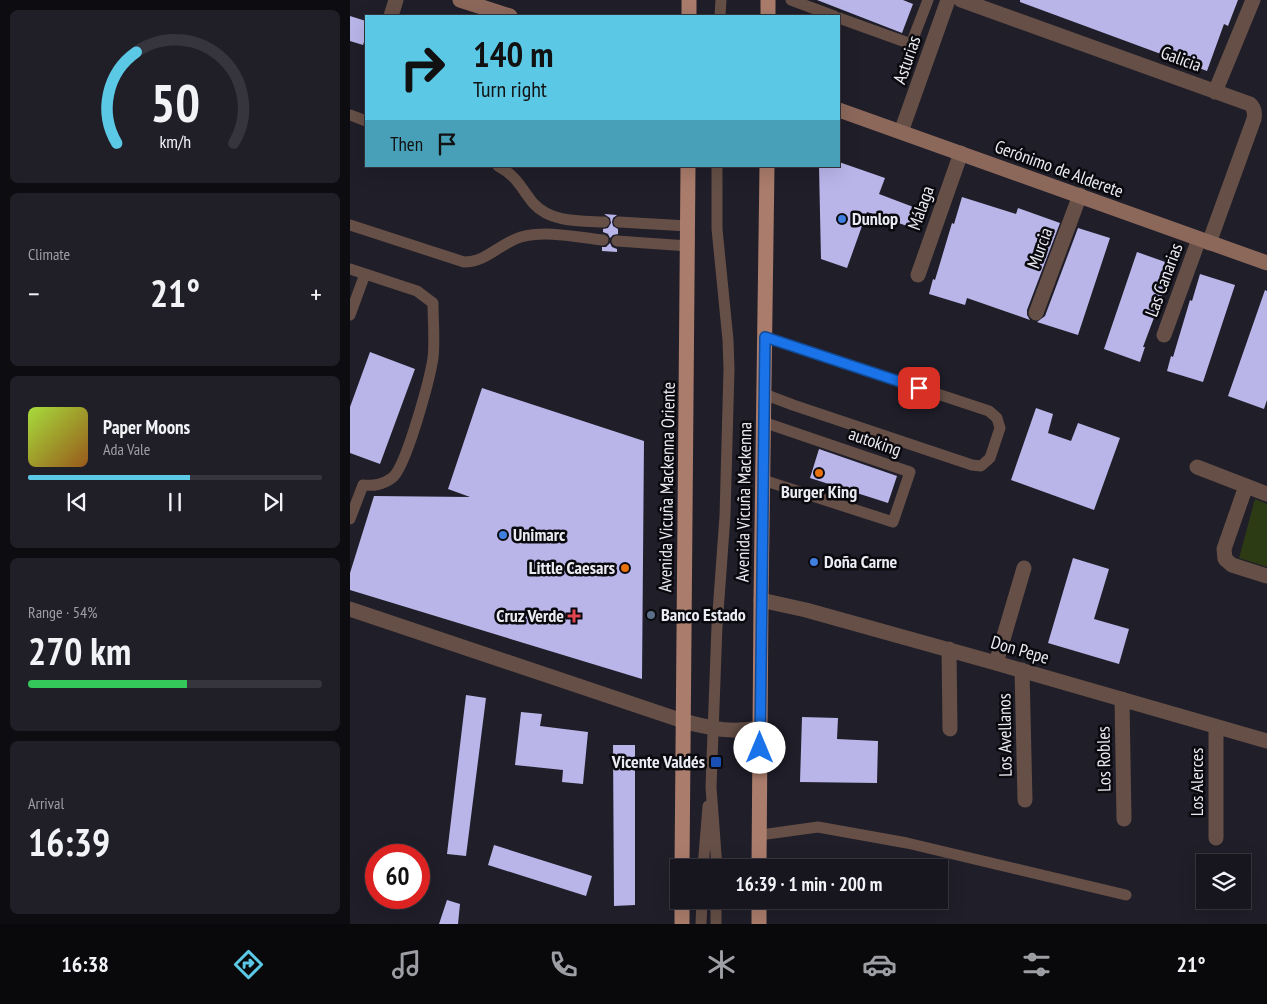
<!DOCTYPE html>
<html lang="en">
<head>
<meta charset="utf-8">
<style>
  :root { --surface:#17161f; --page:#201f28; --text:#f1f3f6; --muted:#9e9fa4; --line:#36353d; --accent:#5bc8e6 }
  body { margin:0; font-family:"PT Sans Narrow",sans-serif; background:var(--page); color:var(--text); height:100vh; display:flex; flex-direction:column; font-size:19px; white-space:nowrap }
  * { box-sizing:border-box; margin:0 }
  p { font-size:16px; color:var(--muted) }
  .icon { flex:none; width:28px; height:28px; fill:none; stroke:currentColor; stroke-width:2; stroke-linecap:round; stroke-linejoin:round }
  .map { position:relative; flex:1; overflow:hidden }
  .panel { display:flex; flex-direction:column; gap:10px; padding:10px; background:#0d0c11; width:350px }
  .panel>* { flex:none }
  .top-card { position:absolute; left:15px; top:15px; width:475px; height:152px; border-radius:0px; box-shadow:0 5px 20px #0002,0 0 0 1px var(--line); background:#5bc8e6; color:#111; overflow:hidden }
  .fabs { position:absolute; left:846px; top:854px; display:grid; gap:10px }
  .fabs a { display:grid; place-items:center; width:55px; height:55px; border-radius:0px; background:var(--surface); box-shadow:0 5px 20px #0002,0 0 0 1px var(--line); font-size:25px }
  .speed { position:absolute; left:15px; top:844px; display:flex; gap:10px; font-size:25px; font-weight:700; text-align:center }
  .speed>* { display:grid; place-content:center; width:65px; height:65px; border-radius:50%; background:var(--surface); box-shadow:0 5px 20px #0002,0 0 0 1px var(--line); line-height:1 }
  .speed .limit { border:8px solid #d22; background:#fff; color:#111 }
  .pin { position:absolute; display:grid; place-items:center; width:42px; height:42px; color:#fff; margin:-21px; border-radius:10px; box-shadow:0 2px 8px #0006 }
  .me { position:absolute; width:55px; margin:-28px; rotate:0deg; stroke-linejoin:round; filter:drop-shadow(0 0 4px #0008) }
  .turn { display:flex; align-items:center; gap:18px; height:105px; padding:0 25px; font-size:22px }
  .turn .icon { width:65px; height:65px; stroke-width:2.5 }
  .turn b { display:block; font-size:35px; line-height:42px }
  .then { display:flex; align-items:center; height:48px; padding:0 25px; background:#0003; gap:10px; font-size:19px }
  .big { font-size:38px; font-weight:600; line-height:1.1 }
  .panel .card { flex:1; display:flex; flex-direction:column; justify-content:center; gap:8px; min-width:0; padding:0 18px; border-radius:8px; background:var(--page) }
  .panel .dial { align-items:center; gap:0 }
  .dial svg { height:130px; overflow:visible; fill:none; stroke:var(--line); stroke-width:7; stroke-linecap:round; text-anchor:middle }
  .dial text { fill:var(--text); stroke:none }
  .song { display:flex; align-items:center; gap:15px }
  .cover { width:60px; height:60px; border-radius:8px; background:linear-gradient(135deg,hsl(80 70% 55%),hsl(30 70% 35%)) }
  .played { height:5px; border-radius:2px; background:linear-gradient(90deg,var(--accent) 55%,var(--line) 55%) }
  .keys { display:flex; justify-content:space-around; direction:ltr }
  .heat { display:flex; justify-content:space-between; align-items:center; font-size:28px; direction:ltr }
  .charge { height:8px; border-radius:4px; background:linear-gradient(90deg,#34c759 54%,var(--line) 0) }
  .trip { position:absolute; left:320px; top:859px; width:278px; height:50px; border-radius:0px; background:var(--surface); box-shadow:0 5px 20px #0002,0 0 0 1px var(--line); font-weight:600; line-height:50px; text-align:center }
  .menu { display:flex; height:80px; justify-content:space-around; align-items:center; background:#09090c; color:var(--muted) }
  .menu .icon { width:35px; height:35px }
  .menu .current { color:var(--accent) }
  .menu b { font-size:22px; color:var(--text) }
  main { display:flex; flex:1; min-height:0 }
  .map>svg:first-child { display:block }
  .green { fill:#2c3b13 }
  .building { fill:#b9b5e9 }
  .lines { fill:none; stroke-linecap:round; stroke-linejoin:round }
  .service { stroke:#654f46; stroke-width:11 }
  .minor { stroke:#654f46; stroke-width:15 }
  .tertiary { stroke:#654f46; stroke-width:15 }
  .secondary { stroke:#8c685b; stroke-width:15 }
  .primary { stroke:#aa7c6b; stroke-width:15 }
  .route-casing { stroke:#114b97; stroke-width:12 }
  .route { stroke:#1a73e8; stroke-width:9 }
  .shop-dot { fill:#3f7fe0; stroke:#09090e; stroke-width:2 }
  .food-dot { fill:#e8710a; stroke:#09090e; stroke-width:2 }
  .service-dot { fill:#5c6f8a; stroke:#09090e; stroke-width:2 }
  .health-dot { fill:#e0444e; stroke:#09090e; stroke-width:2 }
  .transit-dot { fill:#1a4fb4; stroke:#09090e; stroke-width:2 }
  .labels { text-anchor:middle; stroke-width:5; stroke-linejoin:round; paint-order:stroke }
  .street-label { font-size:18px; fill:#ebebf3; stroke:#09090e }
  .poi-label { font-size:18px; font-weight:bold; fill:#ebebf3; stroke:#09090e; text-anchor:start }
</style>
</head>
<body>
<main>
<section class="panel">
<div class="card dial"><svg viewBox="0 0 100 80">
<path d="M14 69A42 42 0 1 1 86 69"/>
<path d="M14 69A42 42 0 0 1 26 13" stroke="#5bc8e6"/>
<text x="50" y="56" font-size="32" font-weight="700">50</text>
<text x="50" y="72" font-size="11">km/h</text>
</svg></div>
<div class="card"><p>Climate</p>
<div class="heat"><a>−</a><b class="big">21°</b><a>+</a></div>
</div>
<div class="card">
<div class="song"><i class="cover"></i><div><b>Paper Moons</b><p>Ada Vale</p></div></div>
<div class="played"></div>
<div class="keys"><svg class="icon" aria-label="previous" viewBox="0 0 24 24"><path d="M18 5L8 12l10 7zM5 5v14"/></svg><svg class="icon" aria-label="pause" viewBox="0 0 24 24"><path d="M8 5v14M16 5v14"/></svg><svg class="icon" aria-label="next" viewBox="0 0 24 24"><path d="M6 5l10 7-10 7zM19 5v14"/></svg></div>
</div>
<div class="card"><p>Range · 54%</p><b class="big">270 km</b><div class="charge"></div></div>
<div class="card"><p>Arrival</p><b class="big">16:39</b></div>
</section>
<div class="map">
<svg width="917" height="924" viewBox="0 0 917 924">
  <rect width="100%" height="100%" fill="#1f1e29"/>
  <path class="green" d="M905 499 917 504V567L889 558Z"/>
  <path class="building" d="M467 0H553L563 4 552 33Z
    M670 0H888L878 26 874 24 857 71 670 2Z
    M0 16 16 21V36L13 45 0 41Z
    M489 162 535 178 529 194 566 208 560 227 517 212 497 268 471 259 469 166H489Z
    M612 197 666 214 668 208 710 223 677 310V315L680 320 617 298 615 305 579 294 583 279 585 280 602 223 604 224Z
    M254 214 267 215 263 218 262 222 263 226 268 229V234L263 235 260 238 258 234 253 232V229L258 228 261 223 260 218Z
    M728 228 760 238 728 335 687 322 695 316Z
    M260 243 262 247 267 249V252L252 251V247H256Z
    M787 252 821 264 812 290 814 291 793 347H795L790 362 754 349Z
    M850 274 885 285 853 382 817 371 821 356 823 357 840 300 842 301Z
    M915 290 917 291V400L914 409 878 396Z
    M20 352 65 369 30 464 0 453V407Z
    M132 388 294 441 292 679 0 590V573L24 496 120 497 98 489Z
    M686 408 703 414 698 433 721 441 728 423 770 438 744 510 661 480Z
    M469 449 547 476 538 503 460 478Z
    M723 558 759 569 744 619 779 629 769 664 698 643Z
    M116 695 136 698 116 856 97 854Z
    M171 712 192 714 190 726 238 732 233 784 212 782 213 770 165 765Z
    M452 717 488 718 487 739 528 741 527 783 450 782Z
    M263 745H285V905L264 906Z
    M144 845 242 876 236 896 138 865Z
    M97 900 110 904 108 924H89Z"/>
  <g class="lines">
    <path class="service" d="M441 0 484 16
      M370 16 371 0
      M489 18 561 44 578 0
      M0 115 16 121
      M148 166C168 177 170 187 183 203 201 223 230 221 254 222
      M269 222 338 226
      M0 225 114 262C137 262 150 243 171 237 196 230 226 237 253 240
      M267 241 338 246
      M0 269 67 291 83 303C83 321 85 340 83 358 80 378 56 468 42 478 32 485 24 486 13 485L0 519
      M0 315 15 274
      M414 394 443 405 622 465 631 466 640 458 650 428 647 418 639 411 415 337
      M413 480 543 522 560 472 413 422
      M410 835 468 827 557 843 776 895
      M353 868 358 806
      M367 868 361 787 367 626 375 516 379 369 378 340 367 229V166
      M351 924 352 900
      M366 924V900"/>
    <path class="minor" d="M611 0 900 104C905 108 905 113 904 119L859 243
      M41 16 46 0
      M865 92 903 0
      M551 132 598 0
      M568 275 611 153
      M686 313 730 195
      M814 335 849 239
      M847 467 917 494
      M896 486 874 549 875 559 882 565 917 576
      M411 600 456 610 646 663 917 741
      M599 649 600 729
      M646 663 674 568
      M672 670 675 800
      M772 699 774 819
      M866 838V727"/>
    <path class="tertiary" d="M0 609 333 721C364 729 379 733 411 728"/>
    <path class="secondary" d="M110 0 160 16
      M489 110 917 263"/>
    <path class="primary" d="M339 16V0
      M418 16V0
      M332 868 338 166
      M409 868 411 600 417 166
      M332 924V900
      M409 924V900"/>
  </g>
  <g class="lines">
    <g class="route-casing">
      <path id="route" d="M410 748 415 337 569 388"/>
    </g>
    <use href="#route" class="route"/>
  </g>
  <g class="shop-dot">
    <circle cx="492" cy="219" r="5"/>
    <circle cx="153" cy="535" r="5"/>
    <circle cx="464" cy="562" r="5"/>
  </g>
  <g class="food-dot">
    <circle cx="469" cy="473" r="5"/>
    <circle cx="275" cy="568" r="5"/>
  </g>
  <circle class="service-dot" cx="301" cy="615" r="5"/>
  <path class="health-dot" d="M221.5 608.5h5v5h5v5h-5v5h-5v-5h-5v-5h5z"/>
  <rect class="transit-dot" x="360" y="756" width="12" height="12" rx="2.5"/>
  <g class="labels">
    <g class="street-label">
      <text transform="translate(831 59) rotate(20)" y="6">Galicia</text>
      <text transform="translate(557 60) rotate(-71)" y="6">Asturias</text>
      <text transform="translate(709 169) rotate(20)" y="6">Gerónimo de Alderete</text>
      <text transform="translate(571 208) rotate(-71)" y="6">Málaga</text>
      <text transform="translate(690 248) rotate(-70)" y="6">Murcia</text>
      <text transform="translate(814 280) rotate(-70)" y="6">Las Canarias</text>
      <text transform="translate(525 442) rotate(19)" y="6">autoking</text>
      <text transform="translate(317 487) rotate(-89)" y="6">Avenida Vicuña Mackenna Oriente</text>
      <text transform="translate(394 502) rotate(-89)" y="6">Avenida Vicuña Mackenna</text>
      <text transform="translate(670 650) rotate(16)" y="6">Don Pepe</text>
      <text transform="translate(655 735) rotate(-91)" y="6">Los Avellanos</text>
      <text transform="translate(754 759) rotate(-91)" y="6">Los Robles</text>
      <text transform="translate(847 782) rotate(-90)" y="6">Los Alerces</text>
    </g>
    <g class="poi-label">
      <text x="502" y="225">Dunlop</text>
      <text x="469" y="498" text-anchor="middle">Burger King</text>
      <text x="163" y="541">Unimarc</text>
      <text x="474" y="568">Doña Carne</text>
      <text x="265" y="574" text-anchor="end">Little Caesars</text>
      <text x="311" y="621">Banco Estado</text>
      <text x="214" y="622" text-anchor="end">Cruz Verde</text>
      <text x="355" y="768" text-anchor="end">Vicente Valdés</text>
    </g>
  </g>
</svg>
<div class="fabs">
<a><svg class="icon" aria-label="layers" viewBox="0 0 24 24"><path d="M12 4l9 5-9 5-9-5zM3 14l9 5 9-5"/></svg></a>
</div>
<div class="speed"><div class="limit">60</div></div>
<div class="pin" style="left:569px;top:388px;background:#d93025"><svg class="icon" aria-label="arrive" viewBox="0 0 24 24"><path d="M6 21V4h12l-3 4 3 4H6"/></svg></div>
<svg class="me" style="left:410px;top:748px" viewBox="-20 -20 40 40"><circle r="19" fill="#fff"/><path d="M0-13L10 11 0 6-10 11z" fill="#1a73e8"/></svg>
<div class="trip">16:39 · 1 min · 200 m</div>
<div class="top-card">
<div class="turn"><svg class="icon" aria-label="right" viewBox="0 0 24 24"><path d="M7 20v-9h11M14 6l5 5-5 5"/></svg><div><b>140 m</b>Turn right</div></div>
<div class="then">Then<svg class="icon" aria-label="arrive" viewBox="0 0 24 24"><path d="M6 21V4h12l-3 4 3 4H6"/></svg></div>
</div>
</div>
</main>
<nav class="menu">
<b>16:38</b>
<svg class="icon current" aria-label="directions" viewBox="0 0 24 24"><path d="M12 3l9 9-9 9-9-9zM9 14v-3h6M13 9l2 2-2 2"/></svg>
<svg class="icon" aria-label="music" viewBox="0 0 24 24"><path d="M9 18V5l10-2v13"/><circle cx="6" cy="18" r="3"/><circle cx="16" cy="16" r="3"/></svg>
<svg class="icon" aria-label="phone" viewBox="0 0 24 24"><path d="M5 4h4l2 5-3 2q2 4 5 5l2-3 5 2v4C11 20 4 13 5 4z"/></svg>
<svg class="icon" aria-label="climate" viewBox="0 0 24 24"><path d="M12 3v18M4 7l16 10M4 17L20 7"/></svg>
<svg class="icon" aria-label="car" viewBox="0 0 24 24"><path d="M5 17H2v-5l4-1 3-4h7l3 4 3 1v5h-3M9 17h6M6 11h13"/><circle cx="7" cy="17" r="2"/><circle cx="17" cy="17" r="2"/></svg>
<svg class="icon" aria-label="filters" viewBox="0 0 24 24"><path d="M4 7h16M4 17h16"/><circle cx="9" cy="7" r="2"/><circle cx="15" cy="17" r="2"/></svg>
<b>21°</b>
</nav>
</body>
</html>
